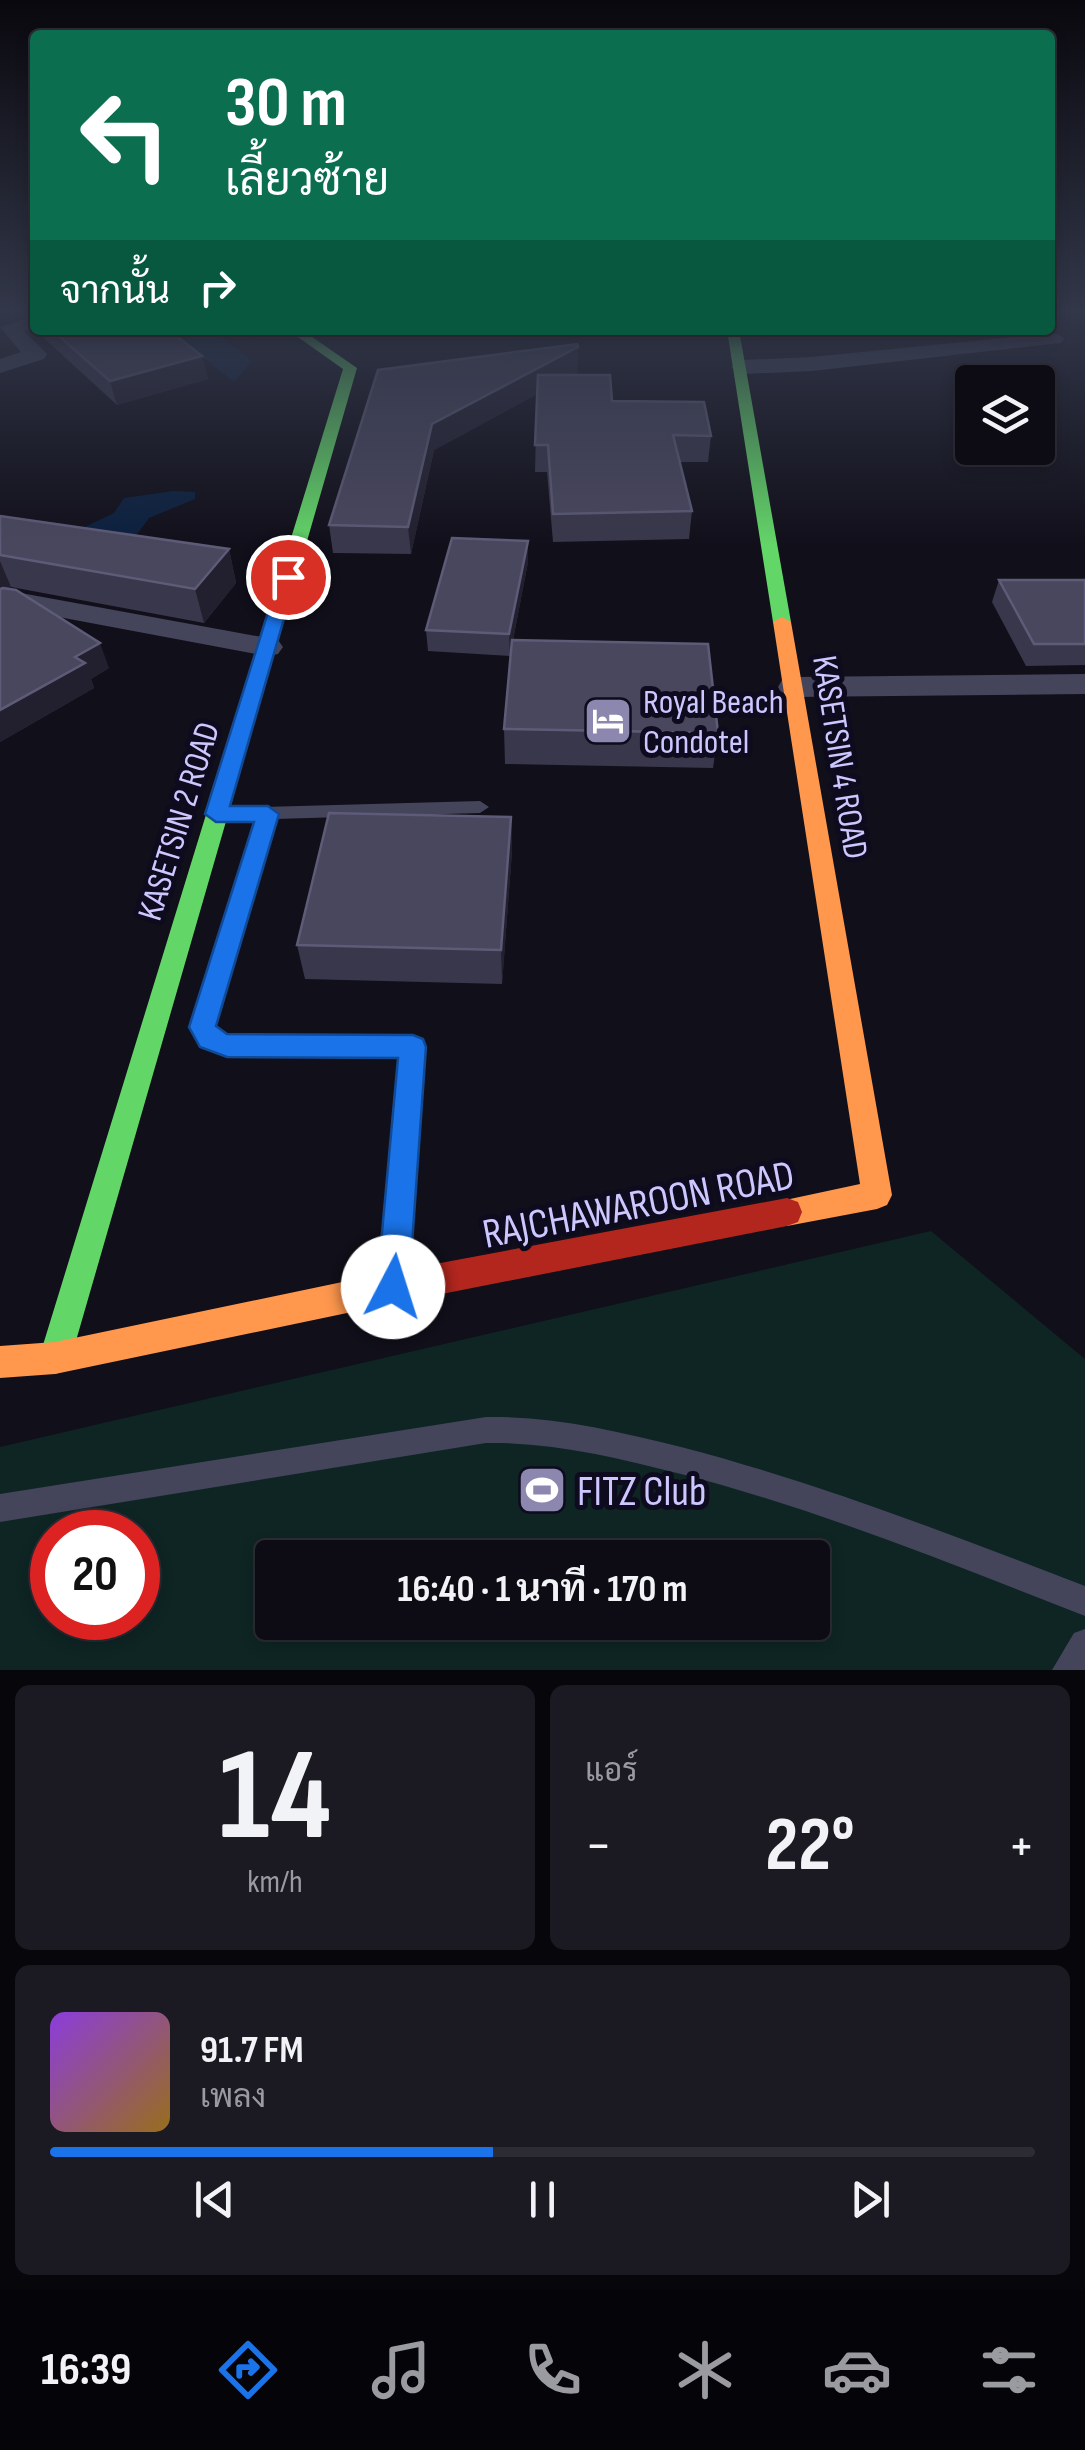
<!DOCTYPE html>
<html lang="th">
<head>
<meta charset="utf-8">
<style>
  :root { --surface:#0d0b14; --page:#1b1922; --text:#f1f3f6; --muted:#9a9ba0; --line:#2d2b34; --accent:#1a73e8 }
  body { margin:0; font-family:"Sofia Sans Condensed",Sarabun,sans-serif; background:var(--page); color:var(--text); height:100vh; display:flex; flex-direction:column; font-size:38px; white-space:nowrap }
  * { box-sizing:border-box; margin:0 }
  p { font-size:32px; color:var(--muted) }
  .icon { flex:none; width:55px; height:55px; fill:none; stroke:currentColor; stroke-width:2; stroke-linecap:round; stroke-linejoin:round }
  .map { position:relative; height:1670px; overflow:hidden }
  .side { display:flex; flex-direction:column; gap:15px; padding:15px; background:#07060b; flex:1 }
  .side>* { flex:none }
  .hud { position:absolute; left:30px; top:30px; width:1025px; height:305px; border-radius:10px; box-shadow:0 5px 15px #0003,0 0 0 2px var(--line); background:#0b6e4f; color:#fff; overflow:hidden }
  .controls { position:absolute; left:955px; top:365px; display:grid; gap:20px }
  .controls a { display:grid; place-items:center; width:100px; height:100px; border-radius:10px; background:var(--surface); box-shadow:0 5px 15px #0003,0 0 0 2px var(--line); font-size:50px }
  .speed { position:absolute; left:30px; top:1510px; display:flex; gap:20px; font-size:50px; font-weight:700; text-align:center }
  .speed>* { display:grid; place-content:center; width:130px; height:130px; border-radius:50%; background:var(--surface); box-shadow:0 5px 15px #0003,0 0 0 2px var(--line); line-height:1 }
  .speed .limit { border:15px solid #d22; background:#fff; color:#111 }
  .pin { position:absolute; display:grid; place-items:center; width:85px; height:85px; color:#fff; margin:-42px; border:5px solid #fff; border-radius:50%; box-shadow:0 2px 10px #0007 }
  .me { position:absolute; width:110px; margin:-55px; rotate:5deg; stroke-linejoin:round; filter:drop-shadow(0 0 8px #0008) }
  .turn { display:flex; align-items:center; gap:35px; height:210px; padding:0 30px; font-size:45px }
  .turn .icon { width:130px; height:130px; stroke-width:2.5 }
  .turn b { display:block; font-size:70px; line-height:85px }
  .then { display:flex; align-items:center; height:95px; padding:0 30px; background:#0003; gap:20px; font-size:38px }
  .big { font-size:75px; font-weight:700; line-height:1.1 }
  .side .card { flex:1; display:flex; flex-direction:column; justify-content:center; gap:15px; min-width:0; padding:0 35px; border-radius:15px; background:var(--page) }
  .side .dial { align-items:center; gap:0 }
  .dial b { font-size:130px; line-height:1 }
  .song { display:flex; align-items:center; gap:30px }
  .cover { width:120px; height:120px; border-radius:15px; background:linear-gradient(135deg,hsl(270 70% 55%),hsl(40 70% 35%)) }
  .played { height:10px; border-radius:5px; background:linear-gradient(90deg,var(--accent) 45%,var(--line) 45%) }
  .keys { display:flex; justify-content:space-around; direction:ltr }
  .heat { display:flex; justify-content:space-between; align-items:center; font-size:55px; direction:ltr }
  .side .tiles { flex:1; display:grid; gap:15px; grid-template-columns:1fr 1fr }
  .card:last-child { grid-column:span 2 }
  .trip { position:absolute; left:255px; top:1540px; width:575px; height:100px; border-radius:10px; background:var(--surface); box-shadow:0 5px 15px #0003,0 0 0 2px var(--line); font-weight:700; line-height:100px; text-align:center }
  .tab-bar { display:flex; height:160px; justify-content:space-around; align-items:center; background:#050408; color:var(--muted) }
  .tab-bar .icon { width:70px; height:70px }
  .tab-bar .on { color:var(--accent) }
  .tab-bar b { font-size:45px; color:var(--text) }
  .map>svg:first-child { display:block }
  .green { fill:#0e2524; fill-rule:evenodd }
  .water { fill:#0b203e }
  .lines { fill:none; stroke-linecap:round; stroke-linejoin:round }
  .lane { fill:#44445b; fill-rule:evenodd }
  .street { fill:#44445b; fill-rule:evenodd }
  .fast { fill:#63d668; fill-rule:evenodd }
  .slow { fill:#ff974d; fill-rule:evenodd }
  .jam { fill:#b3261e; fill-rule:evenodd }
  .wall { fill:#39374b }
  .shaded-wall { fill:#22202f }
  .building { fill:#49475e; stroke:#5d5b77; stroke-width:2.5 }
  .route { fill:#1a73e8; stroke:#114b97; stroke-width:2.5 }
  .labels { text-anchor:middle; stroke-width:10; stroke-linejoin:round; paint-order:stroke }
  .poi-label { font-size:35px; fill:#ccc8ff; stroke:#0e0b1e; text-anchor:start }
  .street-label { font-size:35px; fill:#ccc8ff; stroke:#0e0b1e }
  .near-street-label { font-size:42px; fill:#ccc8ff; stroke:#0e0b1e }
  .near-poi-label { font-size:42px; fill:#ccc8ff; stroke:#0e0b1e; text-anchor:start }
</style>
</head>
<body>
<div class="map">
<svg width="1085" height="1670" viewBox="0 0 1085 1670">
  <rect width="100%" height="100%" fill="#110f1a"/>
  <path class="green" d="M931 1231 1085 1359V1670H0V1447ZM52 1532H138V1618H52ZM272 1558H812V1622H272Z"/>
  <path class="water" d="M168 330H212L252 361 234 382Z
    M173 491 195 492V499L149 518 138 533 123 542 76 531 114 513 124 498Z"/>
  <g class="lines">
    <path class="lane" d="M480 801 489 807 480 813 275 819 212 1026 216 1033 227 1036 413 1038 420 1041 423 1047 406 1274 403 1283 394 1286 385 1283 382 1274 402 1056 227 1054 202 1045 192 1027 257 819 222 820 213 814 222 808Z
      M486 1417C553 1416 617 1431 681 1447 819 1483 952 1535 1085 1586V1616C952 1564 820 1510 681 1474 617 1458 553 1442 486 1443L0 1522V1494Z
      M1085 1629V1670H1052L1074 1633Z"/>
    <path class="street" d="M35 316V328L24 331 47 354 44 359 0 373V359L21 352 0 327Z
      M1053 333 1060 335 1064 339 1060 343 812 371 742 374 731 367 742 360 812 357Z
      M10 591 267 638 278 640 283 647 278 654 267 656 0 606V594Z
      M1085 674V694L794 697 782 694 778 687 782 680 794 677Z"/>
    <path class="fast" d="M288 330H302L357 368 71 1358 67 1370 55 1374 43 1370 39 1358 343 369Z
      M727 330H739L791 622 782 627 773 622Z"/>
    <path class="slow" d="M782 617 791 622 892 1195 887 1205 877 1209 787 1226 776 1222 772 1212 776 1202 860 1184 773 622Z
      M371 1276 382 1281 387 1292 382 1303 371 1308 55 1374 0 1378V1346L55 1342Z"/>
    <path class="jam" d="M787 1198 798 1202 802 1212 798 1222 787 1226 371 1308 360 1303 355 1292 360 1281 371 1276Z"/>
  </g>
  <path class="wall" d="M14 312H35V330L30 315 19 317Z
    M35 330H169L202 356 208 379 117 405Z
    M578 347V372L572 375 612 401 711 436 708 462H680L692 511 689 539 553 542 547 472H535L537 394 434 450 411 554 333 553 329 525Z
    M0 516 229 549 236 583 204 623 11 587 8 588 109 668 91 679 94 688 0 742Z
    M528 541V562L513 640 718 733 713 768 505 764 504 729 512 644 510 656 428 651 426 630Z
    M999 580H1085V665L1026 666 992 602Z
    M511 817 512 851 502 984 305 979 297 945Z"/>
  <path class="shaded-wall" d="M18 312H29L30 315 19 317Z
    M578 347V372L434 450 411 554 408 527 432 424Z
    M202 356 208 379 117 405 110 381Z
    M528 541V562L510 656 509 634Z
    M229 549 236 583 204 623 195 589Z
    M0 561 11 587 0 591Z
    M100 643 109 668 91 679 94 688 0 742V710L75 657Z
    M511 817 512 851 502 984 501 950Z"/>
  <path class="building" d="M52 330H169L202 356 110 381Z
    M577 344 578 347 432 424 408 527 329 525 378 370Z
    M538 375H610L612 401 704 402 711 436 673 435 692 511 553 514 548 445H535Z
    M0 516 229 549 195 589 0 555Z
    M452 538 528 541 509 634 426 630Z
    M999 580H1085V644H1034Z
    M3 588 16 590 100 643 75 657 85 663 0 710V589Z
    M512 640 708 644 718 733 504 729Z
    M329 813 511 817 501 950 297 945Z"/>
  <linearGradient id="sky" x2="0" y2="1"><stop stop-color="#09080e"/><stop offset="0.57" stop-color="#323749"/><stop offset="1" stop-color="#323749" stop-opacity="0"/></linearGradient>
  <rect width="1085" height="546" fill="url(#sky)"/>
  <path class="route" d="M288 572 296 577 230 806H268L279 814 216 1026 227 1034 413 1035 423 1039 426 1047 409 1287 404 1298 393 1303 382 1298 377 1287 398 1058 227 1057 200 1047 189 1027 254 822H216L205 814 279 577Z"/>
  <defs>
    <g id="hotel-square" transform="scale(2.5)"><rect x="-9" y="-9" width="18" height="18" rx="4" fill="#8b87af" stroke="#0e0b1e"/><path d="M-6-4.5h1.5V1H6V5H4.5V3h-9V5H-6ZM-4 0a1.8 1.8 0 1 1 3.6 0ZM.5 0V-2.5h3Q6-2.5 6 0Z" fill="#fff"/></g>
    <g id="stadium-square" transform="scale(2.5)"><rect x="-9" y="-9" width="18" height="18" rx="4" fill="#8b87af" stroke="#0e0b1e"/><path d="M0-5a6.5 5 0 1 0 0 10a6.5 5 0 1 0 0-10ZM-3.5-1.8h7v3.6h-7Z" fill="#fff"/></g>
  </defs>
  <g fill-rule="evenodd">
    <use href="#hotel-square" x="608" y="721"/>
    <use href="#stadium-square" x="542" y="1490"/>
  </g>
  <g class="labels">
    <g class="poi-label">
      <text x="643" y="713">Royal Beach<tspan x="643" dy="40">Condotel</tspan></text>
    </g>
    <g class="street-label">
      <text transform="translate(841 757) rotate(81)" y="12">KASETSIN 4 ROAD</text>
      <text transform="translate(178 821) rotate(-73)" y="12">KASETSIN 2 ROAD</text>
    </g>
    <g class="near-street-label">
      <text transform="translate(638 1203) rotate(-11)" y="15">RAJCHAWAROON ROAD</text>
    </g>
    <g class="near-poi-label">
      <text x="577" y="1505">FITZ Club</text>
    </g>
  </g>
</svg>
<div class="controls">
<a><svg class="icon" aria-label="layers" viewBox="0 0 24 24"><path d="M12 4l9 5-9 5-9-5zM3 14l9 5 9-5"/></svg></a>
</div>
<div class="speed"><div class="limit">20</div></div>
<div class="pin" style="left:288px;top:577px;background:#d93025"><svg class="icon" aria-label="arrive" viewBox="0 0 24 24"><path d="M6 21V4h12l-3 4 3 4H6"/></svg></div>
<svg class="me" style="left:393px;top:1287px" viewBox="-20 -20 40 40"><circle r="19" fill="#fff"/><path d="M0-13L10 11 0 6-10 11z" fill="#1a73e8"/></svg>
<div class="trip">16:40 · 1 นาที · 170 m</div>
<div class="hud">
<div class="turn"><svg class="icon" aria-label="left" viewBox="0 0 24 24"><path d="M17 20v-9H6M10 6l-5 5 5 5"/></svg><div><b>30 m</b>เลี้ยวซ้าย</div></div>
<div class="then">จากนั้น<svg class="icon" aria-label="right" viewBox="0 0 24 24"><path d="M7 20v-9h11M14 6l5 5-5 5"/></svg></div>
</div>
</div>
<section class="side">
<div class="tiles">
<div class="card dial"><b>14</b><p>km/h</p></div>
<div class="card"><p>แอร์</p>
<div class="heat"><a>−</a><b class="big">22°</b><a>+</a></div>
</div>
<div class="card">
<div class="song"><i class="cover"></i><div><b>91.7 FM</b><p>เพลง</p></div></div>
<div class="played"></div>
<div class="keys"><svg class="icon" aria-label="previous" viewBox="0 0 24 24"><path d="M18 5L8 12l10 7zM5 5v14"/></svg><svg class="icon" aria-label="pause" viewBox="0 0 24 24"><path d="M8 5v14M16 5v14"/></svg><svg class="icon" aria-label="next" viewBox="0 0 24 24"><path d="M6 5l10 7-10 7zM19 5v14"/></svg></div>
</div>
</div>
</section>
<nav class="tab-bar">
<b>16:39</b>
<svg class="icon on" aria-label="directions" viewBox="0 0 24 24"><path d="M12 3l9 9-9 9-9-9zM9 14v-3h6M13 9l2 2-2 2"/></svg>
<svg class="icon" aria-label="music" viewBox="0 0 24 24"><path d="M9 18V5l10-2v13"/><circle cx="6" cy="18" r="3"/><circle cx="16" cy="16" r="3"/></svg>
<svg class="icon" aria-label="phone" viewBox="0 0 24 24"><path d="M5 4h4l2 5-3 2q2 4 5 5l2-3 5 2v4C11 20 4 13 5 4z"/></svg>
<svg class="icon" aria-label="climate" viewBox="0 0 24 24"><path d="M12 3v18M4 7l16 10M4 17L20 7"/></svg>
<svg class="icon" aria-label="car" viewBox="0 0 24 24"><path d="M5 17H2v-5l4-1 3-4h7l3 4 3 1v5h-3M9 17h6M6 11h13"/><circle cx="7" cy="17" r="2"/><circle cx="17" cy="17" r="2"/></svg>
<svg class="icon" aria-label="filters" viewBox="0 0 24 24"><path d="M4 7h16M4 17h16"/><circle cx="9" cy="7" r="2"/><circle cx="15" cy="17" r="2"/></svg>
</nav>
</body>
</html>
